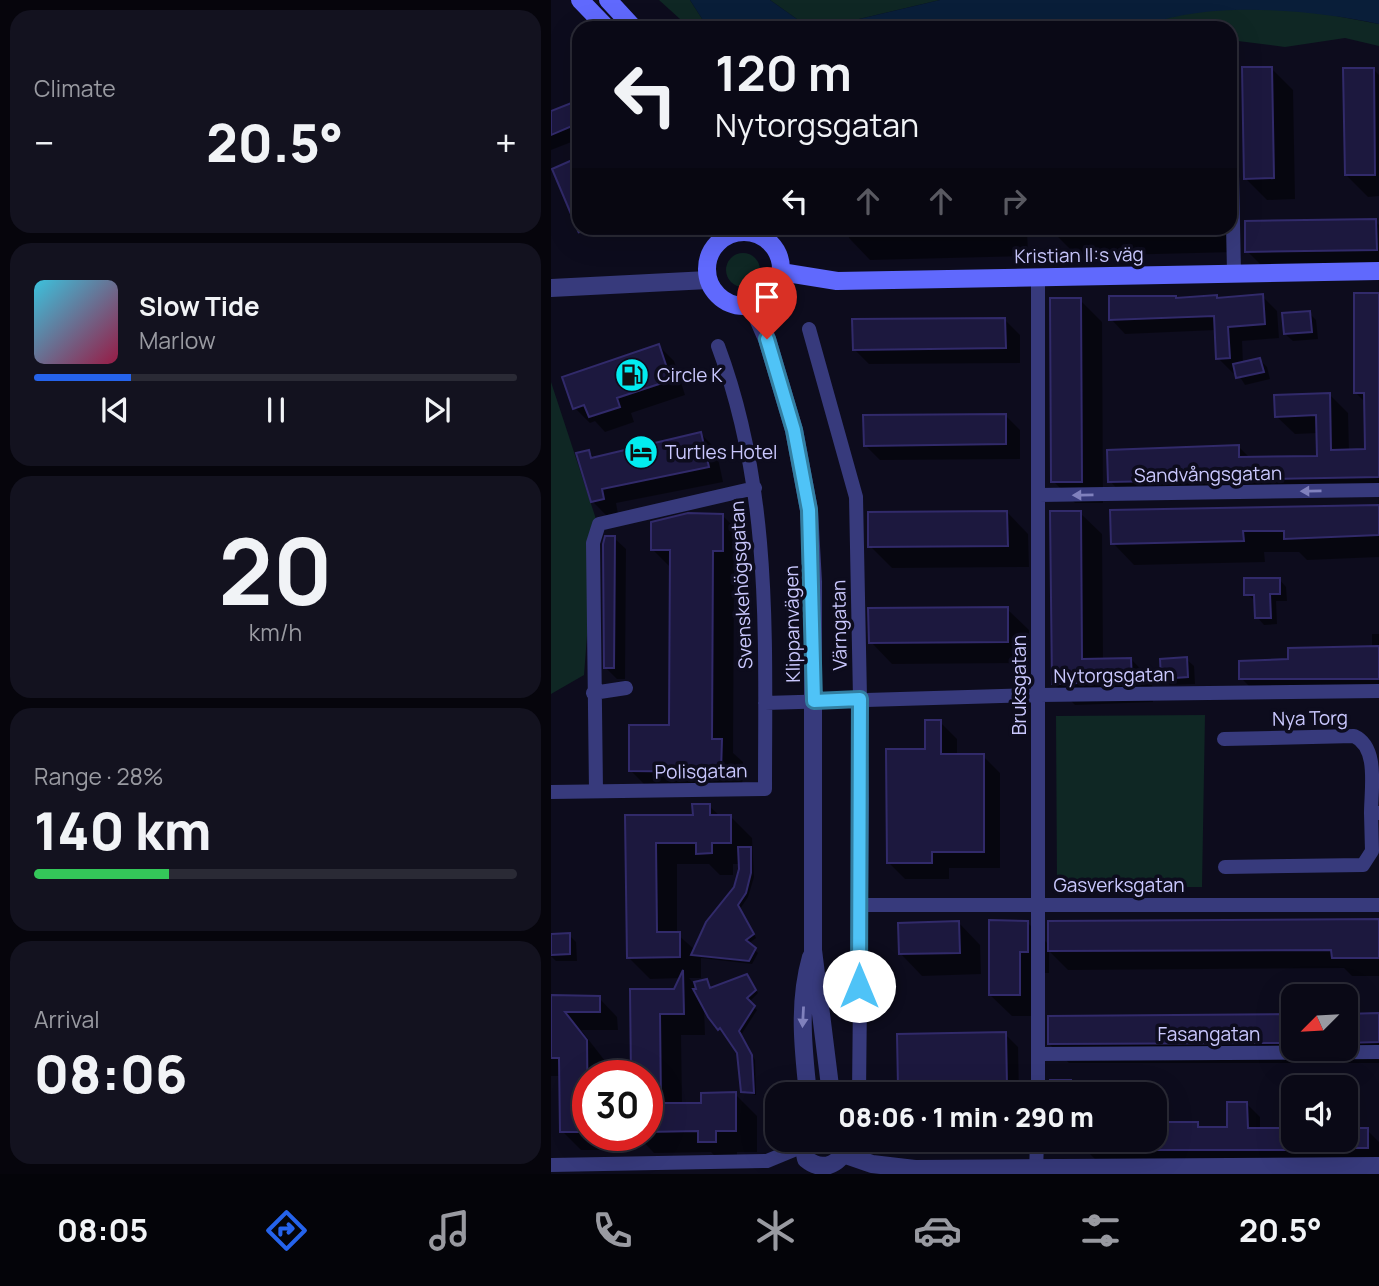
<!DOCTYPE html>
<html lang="en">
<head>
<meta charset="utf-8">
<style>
  :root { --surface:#0a0916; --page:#13121f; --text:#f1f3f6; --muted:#999aa1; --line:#2a2a35; --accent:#2563eb }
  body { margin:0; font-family:Manrope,sans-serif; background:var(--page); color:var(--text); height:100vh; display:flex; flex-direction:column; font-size:26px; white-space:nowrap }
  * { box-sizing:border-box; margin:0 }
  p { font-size:23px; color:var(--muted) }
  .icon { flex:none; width:38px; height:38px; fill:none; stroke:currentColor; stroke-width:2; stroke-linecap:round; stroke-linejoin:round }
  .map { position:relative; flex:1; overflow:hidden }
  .panel { display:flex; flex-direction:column; gap:10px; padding:10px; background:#06050c; width:551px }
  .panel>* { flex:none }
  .guide { position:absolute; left:21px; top:21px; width:665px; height:214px; border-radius:21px; box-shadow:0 7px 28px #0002,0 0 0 2px var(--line); background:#0a0916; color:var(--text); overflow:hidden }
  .needle { width:46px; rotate:246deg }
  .tools { position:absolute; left:730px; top:984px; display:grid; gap:14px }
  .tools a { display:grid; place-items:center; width:77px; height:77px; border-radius:14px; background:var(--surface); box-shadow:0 7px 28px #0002,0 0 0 2px var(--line); font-size:35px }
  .speed { position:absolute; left:21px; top:1060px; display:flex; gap:14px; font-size:35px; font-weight:700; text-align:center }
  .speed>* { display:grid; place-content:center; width:91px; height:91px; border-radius:50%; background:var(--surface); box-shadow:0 7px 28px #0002,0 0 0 2px var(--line); line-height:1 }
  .speed .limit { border:10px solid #d22; background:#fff; color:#111 }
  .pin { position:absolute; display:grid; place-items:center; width:60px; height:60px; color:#fff; margin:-72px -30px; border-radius:50% 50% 50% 0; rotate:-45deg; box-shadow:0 0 7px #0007 }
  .pin .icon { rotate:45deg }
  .me { position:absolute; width:77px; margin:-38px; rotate:0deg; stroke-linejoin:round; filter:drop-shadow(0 0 5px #0008) }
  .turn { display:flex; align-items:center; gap:24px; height:147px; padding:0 28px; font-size:32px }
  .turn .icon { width:91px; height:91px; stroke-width:2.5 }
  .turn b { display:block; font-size:49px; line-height:60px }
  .lanes { display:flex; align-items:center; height:66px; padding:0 28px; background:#0003; justify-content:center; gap:35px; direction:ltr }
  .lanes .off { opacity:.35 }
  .big { font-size:52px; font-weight:800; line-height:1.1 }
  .panel .card { flex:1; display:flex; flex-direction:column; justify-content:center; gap:10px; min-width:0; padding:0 24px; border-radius:21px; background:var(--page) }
  .panel .dial { align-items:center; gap:0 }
  .dial b { font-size:91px; line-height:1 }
  .song { display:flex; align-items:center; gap:21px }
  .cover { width:84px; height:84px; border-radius:10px; background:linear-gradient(135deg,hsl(190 70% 55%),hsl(340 70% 35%)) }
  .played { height:7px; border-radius:4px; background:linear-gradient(90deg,var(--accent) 20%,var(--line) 20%) }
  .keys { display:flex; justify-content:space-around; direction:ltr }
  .heat { display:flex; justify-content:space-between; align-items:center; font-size:38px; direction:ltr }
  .charge { height:10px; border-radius:5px; background:linear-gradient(90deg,#34c759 28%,var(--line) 0) }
  .trip { position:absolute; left:214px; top:1082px; width:402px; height:70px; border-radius:21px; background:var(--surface); box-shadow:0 7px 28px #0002,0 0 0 2px var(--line); font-weight:800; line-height:70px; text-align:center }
  .dock { display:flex; height:112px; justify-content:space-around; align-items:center; background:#040409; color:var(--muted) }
  .dock .icon { width:49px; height:49px }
  .dock .current { color:var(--accent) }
  .dock b { font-size:32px; color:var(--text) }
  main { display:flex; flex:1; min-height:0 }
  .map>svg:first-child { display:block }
  .green { fill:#0f2724 }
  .water { fill:#091e39 }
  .shadow { fill:#0007; fill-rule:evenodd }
  .building { fill:#1c183e; stroke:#312a6a; stroke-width:2 }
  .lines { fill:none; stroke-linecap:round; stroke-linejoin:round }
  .minor { stroke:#373a7c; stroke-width:14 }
  .tertiary { stroke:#373a7c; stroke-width:18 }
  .secondary { stroke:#6069fd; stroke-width:18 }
  .oneway { fill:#8081bd }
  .route-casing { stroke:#337fa1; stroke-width:18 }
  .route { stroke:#4fc3f7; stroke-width:12 }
  .labels { text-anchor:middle; stroke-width:7; stroke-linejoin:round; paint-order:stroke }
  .street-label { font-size:19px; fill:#cac8fe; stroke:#0d0c1d }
  .poi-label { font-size:19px; fill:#cac8fe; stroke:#0d0c1d; text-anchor:start }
</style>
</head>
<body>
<main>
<section class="panel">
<div class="card"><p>Climate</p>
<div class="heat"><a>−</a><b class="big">20.5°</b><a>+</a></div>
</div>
<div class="card">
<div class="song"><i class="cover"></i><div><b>Slow Tide</b><p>Marlow</p></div></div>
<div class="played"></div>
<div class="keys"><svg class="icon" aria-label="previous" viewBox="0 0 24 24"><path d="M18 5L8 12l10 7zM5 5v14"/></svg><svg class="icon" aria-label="pause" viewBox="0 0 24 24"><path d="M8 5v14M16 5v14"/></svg><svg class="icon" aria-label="next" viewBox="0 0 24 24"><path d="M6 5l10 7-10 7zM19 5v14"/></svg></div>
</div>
<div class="card dial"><b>20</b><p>km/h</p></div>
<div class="card"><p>Range · 28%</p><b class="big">140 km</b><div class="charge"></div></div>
<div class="card"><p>Arrival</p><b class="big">08:06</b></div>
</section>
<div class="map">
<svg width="828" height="1174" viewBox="0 0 828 1174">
  <rect width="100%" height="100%" fill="#0d0c1d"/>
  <path class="green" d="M108 0H139L157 28H139Z
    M219 0H389L304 20 250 22Z
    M717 3 828 24V46L794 38 734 47 679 40V28H590C625 0 673 3 717 3Z
    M175 270a17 17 0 1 1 34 0a17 17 0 1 1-34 0Z
    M0 382 45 519 33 675 0 694Z
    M654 715 651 887H506L505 716Z"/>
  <path class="water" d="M139 0H219L250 22 304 20 389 0H828V24C759 9 650 0 590 28H157Z"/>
  <path class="shadow" d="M721 69 742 90 744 199 716 200 694 178Z
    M822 69 828 75V196L817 197 795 175Z
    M28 102V139L0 150V113Z
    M824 221 828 225V271L718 273 696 251Z
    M297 228H476L477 256 319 260 298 238Z
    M504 228H679L684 252 526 256 504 234Z
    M828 295V495L577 500 559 481 687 446 699 458H768L767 433 744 434 725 416 779 395 797 413 798 451H815V403L804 392Z
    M711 296 726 311 728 338 691 341 692 364 709 360 716 367 719 379 694 385 686 372 682 373 667 358 665 330 574 334 560 319 625 297 627 300 665 297 668 300Z
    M529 300 551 322 552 503H524L502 481Z
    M758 313 765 320 767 339 742 341 734 334Z
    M454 320 469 335V363L318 364 303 349Z
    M108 346 123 361 134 395 80 413 83 422 54 432 44 421 39 423 24 408Z
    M454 415 469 430V459L329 460 314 445Z
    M150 434 165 449 172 482 65 503 67 514 57 517 42 502 38 452 45 459Z
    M828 507V557L756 560 748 552H713L714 562 583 565 562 543Z
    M456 512 477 534 478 567 341 568 319 546Z
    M529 513 551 534 552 660 580 659 601 681 602 702 524 705 502 683Z
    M171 515 193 537V572H183L182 753 192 762 191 793 101 792 80 771 120 727V568L102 550Z
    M63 538 75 549 74 679H66L55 668Z
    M728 579 735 587 736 601H725L726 624 713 625 706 617 705 601 695 594Z
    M456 609 478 630V663L341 664 320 642Z
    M821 634H828V697H709L690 678 739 660 821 648Z
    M635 659 643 666 644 684 619 685 612 678Z
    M389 722 406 739V756H432L449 773V868H398V879H354L337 862Z
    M158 806 169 816H179L201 838 203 877 197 897 189 909 205 938 197 944 207 953 201 964 150 958V978H138L143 984 156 981 160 990 199 980 207 993 198 1002 206 1010 190 1035 204 1060 205 1095 191 1091 188 1053 153 1007 154 1035H130L131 1105H152L184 1094 206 1116V1152H186V1163H171L160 1152 103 1153 87 1136H96V1076H81V991H124L130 978 99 979 77 957 76 817 144 816ZM126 864H158L169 875H182V864H189L185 888 144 950 126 934Z
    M828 921V976H801L793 968 517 970 498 951V973H490V1016H461L439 995 477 923 498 945Z
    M408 923 429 945 430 974 371 976 350 954Z
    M18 935 25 942 26 961H5L0 956V936Z
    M48 998 66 1017 67 1030H30L54 1061V1076H37V1136H55L56 1150H30L11 1131 10 1076H0V999Z
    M794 1015H828V1063H518L498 1044 742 1016V1048H794Z
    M454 1034 467 1047 468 1094H354L349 1089 348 1035Z
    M519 1082 526 1094H501Z
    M696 1104 709 1117V1130H742V1139H794L816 1130 828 1142V1161L548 1163 535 1150V1139H604V1124H646L651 1129H678Z"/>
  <path class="building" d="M691 67H721L723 178 693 179Z
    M792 68H823L824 175H794Z
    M28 100V123L0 135V111Z
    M28 157V233L1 169Z
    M825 219 826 250 694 252V221Z
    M803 293H828V477L557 482 556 450 688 445V457L766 456 765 415 724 417 723 395 779 393 780 450 814 449 813 393H803Z
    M712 294 714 324 677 327 679 358 665 359 663 316 558 320V296H625V298L666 295V298Z
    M499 298H530L531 482H500Z
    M759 311 761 332 733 334 731 313Z
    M454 318 455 348 302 350 301 319Z
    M108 344 120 380 66 398 69 407 38 417 33 405 22 409 11 377Z
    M709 358 713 372 685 378 682 364Z
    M455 414V444L313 446 312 415Z
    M150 432 158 467 51 489 53 499 40 502 25 453 38 450 40 458Z
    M828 505V535L733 539V531H692L693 541 560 544 559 510Z
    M456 511 457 546 317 547V512Z
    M499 511H530L531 659 580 658 581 681 501 684Z
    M137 513 172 514V551H162L161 739H171L170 772 78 771V725H118L119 550H100V522Z
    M54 536H64L63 668H53L52 544Z
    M693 578H729V594H719L720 618H704L703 595H693Z
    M457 607V642L318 643 317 608Z
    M828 646V679H688V661L737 659V648Z
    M636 657 637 677 610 679 609 659Z
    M374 720H390V754H433V852H381V863H336L335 749H374Z
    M141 804H159V815H180V843H161V853L145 854V843H105L106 932H129V957L76 958 74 815H142Z
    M187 847H200V873L195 893 187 905 203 934 195 940 205 948 198 961 140 955 155 922 183 887 188 869Z
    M828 919V958H781L780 950 497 951V921Z
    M438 920 477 921V952H469V995H438Z
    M408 921 409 953 348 954 347 923Z
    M19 933V954L0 955V934Z
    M132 970 133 1014H109L110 1103H150V1093L185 1092V1131H165V1142H147V1131L96 1132V1076H80L79 989H123Z
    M196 974 205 990 196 998 204 1006 188 1031 201 1055 203 1093 190 1092 186 1053 169 1028 167 1030 157 1017 142 989H145L143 982 156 979 159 988Z
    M0 995 49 996V1012H14L36 1040 37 1132H9L8 1058H0Z
    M828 1013V1042L794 1043V1014Z
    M742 1014V1043L497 1044V1016Z
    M455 1032 456 1086 406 1087V1094H375V1087H347L346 1034Z
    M499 1080H520L519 1094H499Z
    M676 1102H696L697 1128H738V1150H604V1122H647V1127H676Z
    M794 1128H817V1148H794Z"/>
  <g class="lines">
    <path class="minor" d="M679 77 683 273
      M487 277V1094
      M258 329 305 497 311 799 308 1094
      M488 495 828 490
      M42 693 75 688
      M214 703 488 695 828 691
      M673 739 803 736C828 747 820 789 820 813
      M45 791 42 543 48 524 204 488
      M0 792 214 789C214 638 221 490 167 346
      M674 867 812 865 821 851 820 813H828
      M308 905H828
      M488 1054 828 1052
      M0 1165 216 1161 250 1147
      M485 1174 486 1139"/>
    <path class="tertiary" d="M0 288 157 280
      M201 305 216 339 243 430 258 510 262 582V950L280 1094
      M257 1094C252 1048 247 1002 260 957
      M251 1139 255 1159C267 1169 279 1168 289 1158L293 1139
      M292 1154 321 1164 364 1169 828 1166"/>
    <path class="secondary" d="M29 0 56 28
      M57 0 83 28
      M156 269a37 37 0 1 1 74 0a37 37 0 1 1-74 0Z
      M230 272 286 281 828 271"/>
  </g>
  <defs><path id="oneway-solid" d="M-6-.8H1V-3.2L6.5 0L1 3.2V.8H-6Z" transform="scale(1.75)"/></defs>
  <g class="oneway">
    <use href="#oneway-solid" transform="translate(760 491) rotate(179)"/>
    <use href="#oneway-solid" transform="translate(532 495) rotate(179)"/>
    <use href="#oneway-solid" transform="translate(252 1017) rotate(93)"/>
  </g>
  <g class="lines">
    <g class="route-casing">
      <path id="route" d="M216 339 243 430 258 510 263 701 309 699 308 986"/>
    </g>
    <use href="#route" class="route"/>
  </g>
  <defs>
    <g id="fuel-disc" transform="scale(1.75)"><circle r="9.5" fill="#02ecf0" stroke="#0d0c1d"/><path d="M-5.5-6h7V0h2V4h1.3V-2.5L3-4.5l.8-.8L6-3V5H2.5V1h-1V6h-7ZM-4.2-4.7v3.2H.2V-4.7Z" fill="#111"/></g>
    <g id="hotel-disc" transform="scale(1.75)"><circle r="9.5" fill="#02ecf0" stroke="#0d0c1d"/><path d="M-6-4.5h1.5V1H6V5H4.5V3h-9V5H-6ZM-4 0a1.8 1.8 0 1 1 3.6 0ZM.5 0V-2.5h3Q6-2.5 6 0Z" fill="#111"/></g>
  </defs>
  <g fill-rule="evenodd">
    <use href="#fuel-disc" x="81" y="375"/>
    <use href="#hotel-disc" x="90" y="452"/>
  </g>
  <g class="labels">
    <g class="street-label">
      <text transform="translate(528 255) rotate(-1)" y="7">Kristian II:s väg</text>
      <text transform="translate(657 474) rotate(-1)" y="7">Sandvångsgatan</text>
      <text transform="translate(190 585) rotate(-93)" y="7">Svenskehögsgatan</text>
      <text transform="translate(241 624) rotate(-91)" y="7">Klippanvägen</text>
      <text transform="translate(288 625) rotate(-91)" y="7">Värngatan</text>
      <text transform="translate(563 675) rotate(-1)" y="7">Nytorgsgatan</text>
      <text transform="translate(468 685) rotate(-90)" y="7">Bruksgatan</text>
      <text transform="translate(759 718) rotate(-1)" y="7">Nya Torg</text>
      <text transform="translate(150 771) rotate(-1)" y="7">Polisgatan</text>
      <text x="568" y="892">Gasverksgatan</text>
      <text x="658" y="1041">Fasangatan</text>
    </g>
    <g class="poi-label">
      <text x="106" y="382">Circle K</text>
      <text x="114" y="459">Turtles Hotel</text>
    </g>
  </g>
</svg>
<div class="tools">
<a><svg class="needle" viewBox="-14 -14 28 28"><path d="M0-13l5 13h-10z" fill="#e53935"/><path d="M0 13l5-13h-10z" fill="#999aa1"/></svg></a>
<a><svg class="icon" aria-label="sound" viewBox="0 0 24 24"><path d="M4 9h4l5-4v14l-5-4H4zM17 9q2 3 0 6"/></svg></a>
</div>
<div class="speed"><div class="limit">30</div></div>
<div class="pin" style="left:216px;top:339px;background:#d93025"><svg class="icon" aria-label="arrive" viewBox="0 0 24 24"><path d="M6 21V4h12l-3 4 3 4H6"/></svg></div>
<svg class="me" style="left:308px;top:986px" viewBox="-20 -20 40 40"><circle r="19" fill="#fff"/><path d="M0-13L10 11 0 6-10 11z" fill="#4fc3f7"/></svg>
<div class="trip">08:06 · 1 min · 290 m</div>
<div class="guide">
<div class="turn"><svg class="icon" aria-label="left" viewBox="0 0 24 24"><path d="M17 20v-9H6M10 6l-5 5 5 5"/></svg><div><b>120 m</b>Nytorgsgatan</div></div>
<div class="lanes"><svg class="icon" aria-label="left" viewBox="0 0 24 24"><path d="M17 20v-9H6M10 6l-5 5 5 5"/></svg><svg class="icon off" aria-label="ahead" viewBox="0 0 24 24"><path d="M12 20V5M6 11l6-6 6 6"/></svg><svg class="icon off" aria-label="ahead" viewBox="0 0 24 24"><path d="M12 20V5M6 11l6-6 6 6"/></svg><svg class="icon off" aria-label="right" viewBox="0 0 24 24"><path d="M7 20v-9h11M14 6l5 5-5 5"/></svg></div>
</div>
</div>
</main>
<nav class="dock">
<b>08:05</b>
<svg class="icon current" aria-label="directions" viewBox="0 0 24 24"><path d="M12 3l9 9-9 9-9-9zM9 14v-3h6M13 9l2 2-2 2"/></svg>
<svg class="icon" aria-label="music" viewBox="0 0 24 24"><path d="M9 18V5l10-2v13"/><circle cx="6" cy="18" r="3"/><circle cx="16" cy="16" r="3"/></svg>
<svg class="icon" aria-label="phone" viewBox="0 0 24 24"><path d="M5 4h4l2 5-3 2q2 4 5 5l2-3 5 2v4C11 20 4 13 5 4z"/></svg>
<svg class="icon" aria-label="climate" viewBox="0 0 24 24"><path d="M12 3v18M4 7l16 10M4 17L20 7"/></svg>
<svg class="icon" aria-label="car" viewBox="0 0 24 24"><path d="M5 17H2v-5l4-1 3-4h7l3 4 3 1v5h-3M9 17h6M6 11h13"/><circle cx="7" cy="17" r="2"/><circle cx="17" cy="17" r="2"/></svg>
<svg class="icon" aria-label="filters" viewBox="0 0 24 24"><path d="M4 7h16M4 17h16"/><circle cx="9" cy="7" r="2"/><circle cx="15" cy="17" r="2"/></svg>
<b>20.5°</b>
</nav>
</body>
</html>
